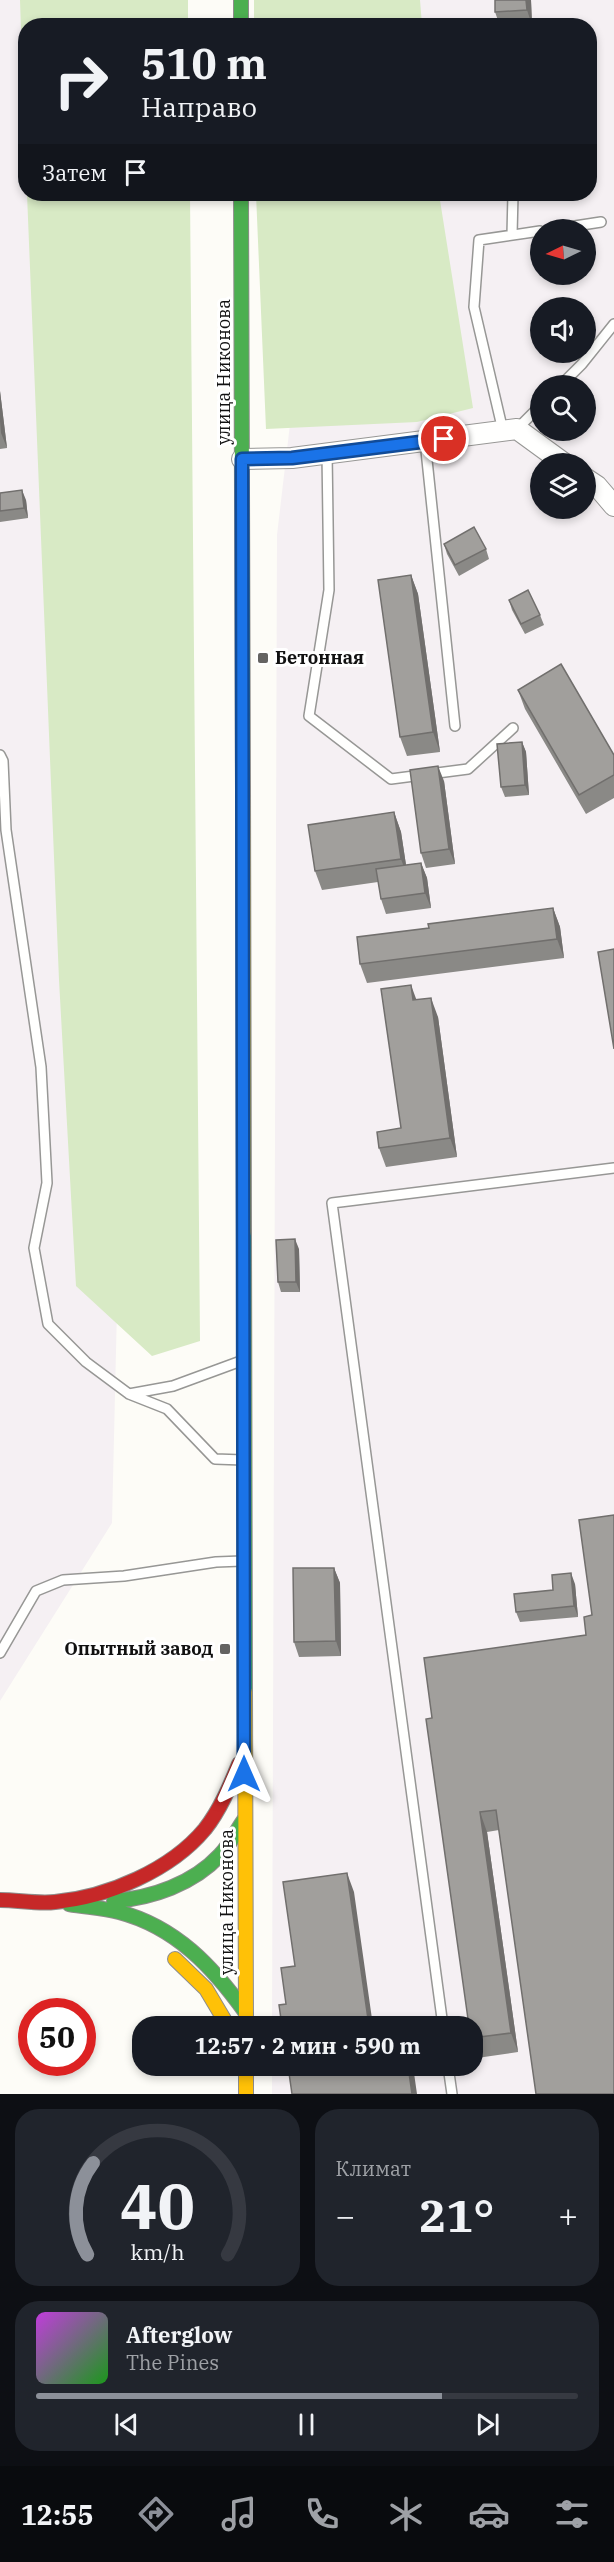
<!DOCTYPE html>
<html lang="ru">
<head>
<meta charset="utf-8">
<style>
  :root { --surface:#171b24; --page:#20242c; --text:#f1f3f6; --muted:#9ea1a6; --line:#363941; --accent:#8c9099 }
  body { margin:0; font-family:"IBM Plex Serif",serif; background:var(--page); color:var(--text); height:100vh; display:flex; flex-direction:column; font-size:22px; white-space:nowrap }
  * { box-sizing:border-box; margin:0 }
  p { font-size:20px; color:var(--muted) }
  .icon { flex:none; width:33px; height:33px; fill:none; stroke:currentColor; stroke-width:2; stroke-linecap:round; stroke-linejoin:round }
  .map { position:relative; height:2094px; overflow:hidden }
  .details { display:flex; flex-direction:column; gap:15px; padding:15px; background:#0d0f14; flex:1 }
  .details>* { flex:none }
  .banner { position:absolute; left:18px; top:18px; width:579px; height:183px; border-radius:24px; box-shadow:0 3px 9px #0003; background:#171b24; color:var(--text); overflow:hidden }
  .needle { width:39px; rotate:265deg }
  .controls { position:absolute; left:530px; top:219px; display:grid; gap:12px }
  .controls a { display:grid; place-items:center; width:66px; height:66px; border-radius:50%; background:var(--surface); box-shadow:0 3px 9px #0003; font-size:30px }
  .speed { position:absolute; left:18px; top:1998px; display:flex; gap:12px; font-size:30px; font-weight:700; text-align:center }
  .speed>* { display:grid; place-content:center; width:78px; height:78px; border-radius:50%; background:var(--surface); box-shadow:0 3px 9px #0003; line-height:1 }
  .speed .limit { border:9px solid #d22; background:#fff; color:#111 }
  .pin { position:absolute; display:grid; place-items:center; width:51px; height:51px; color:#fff; margin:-26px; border:3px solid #fff; border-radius:50%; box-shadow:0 2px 6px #0007 }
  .me { position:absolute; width:66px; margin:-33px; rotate:0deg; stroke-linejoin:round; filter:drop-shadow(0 0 4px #0008) }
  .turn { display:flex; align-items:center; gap:21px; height:126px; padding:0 24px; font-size:27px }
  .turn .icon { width:78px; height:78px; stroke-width:2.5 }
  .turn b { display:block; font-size:42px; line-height:51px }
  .then { display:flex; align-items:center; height:57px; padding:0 24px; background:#0003; gap:12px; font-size:22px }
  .big { font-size:45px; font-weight:700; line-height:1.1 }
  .details .card { flex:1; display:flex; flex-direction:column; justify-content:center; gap:9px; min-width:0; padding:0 21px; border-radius:24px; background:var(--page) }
  .details .dial { align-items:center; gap:0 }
  .dial svg { height:156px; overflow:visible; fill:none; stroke:var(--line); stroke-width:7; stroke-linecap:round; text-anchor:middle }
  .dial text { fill:var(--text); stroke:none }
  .song { display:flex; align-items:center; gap:18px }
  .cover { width:72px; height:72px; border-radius:9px; background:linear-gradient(135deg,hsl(290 70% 55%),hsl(120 70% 35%)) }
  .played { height:6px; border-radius:3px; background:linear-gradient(90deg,var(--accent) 75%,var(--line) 75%) }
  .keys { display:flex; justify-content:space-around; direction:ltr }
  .heat { display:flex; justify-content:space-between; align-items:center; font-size:33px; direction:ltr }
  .details .tiles { flex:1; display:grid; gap:15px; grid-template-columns:1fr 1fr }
  .card:last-child { grid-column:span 2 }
  .trip { position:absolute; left:132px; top:2016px; width:351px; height:60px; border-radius:24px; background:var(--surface); box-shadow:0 3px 9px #0003; font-weight:700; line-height:60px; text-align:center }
  .tabs { display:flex; height:96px; justify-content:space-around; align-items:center; background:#090b0e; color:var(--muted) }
  .tabs .icon { width:42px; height:42px }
  .tabs .selected { color:var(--accent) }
  .tabs b { font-size:27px; color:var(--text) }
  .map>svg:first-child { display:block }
  .industrial { fill:#f5f0f3; fill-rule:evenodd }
  .forest { fill:#d8eac5 }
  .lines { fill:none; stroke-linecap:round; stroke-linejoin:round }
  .lane-casing { stroke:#979795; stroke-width:12 }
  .street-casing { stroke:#979795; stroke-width:22 }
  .fast-casing { stroke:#8e8d8b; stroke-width:16 }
  .slow-casing { stroke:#8e8d8b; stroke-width:16 }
  .jam-casing { stroke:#8e8d8b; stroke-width:16 }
  .lane { stroke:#fffffe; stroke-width:9 }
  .street { stroke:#fffffe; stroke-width:20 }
  .fast { stroke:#4caf50; stroke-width:14 }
  .slow { stroke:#ffc107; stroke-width:14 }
  .jam { stroke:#c62828; stroke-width:14 }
  .wall { fill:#8a8986 }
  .shaded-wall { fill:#716f6d }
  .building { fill:#a19f9c; stroke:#716f6d; stroke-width:1.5 }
  .route-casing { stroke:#114b97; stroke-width:15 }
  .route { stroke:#1a73e8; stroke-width:10 }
  .poi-dot { fill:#646362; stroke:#fff; stroke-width:2 }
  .labels { text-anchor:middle; stroke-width:6; stroke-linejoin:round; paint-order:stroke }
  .street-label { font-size:18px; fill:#111; stroke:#fff }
  .poi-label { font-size:18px; font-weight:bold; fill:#111; stroke:#fff; text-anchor:start }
</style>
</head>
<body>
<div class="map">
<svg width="614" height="2094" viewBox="0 0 614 2094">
  <rect width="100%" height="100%" fill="#fdfcf7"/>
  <path class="industrial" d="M0 0H148L26 26V194H143L112 1523 0 1701Z
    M340 0H614V2094H272V2066H472V2026H272L277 535 317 194H590V26L337 25ZM540 230H585V274H540ZM540 308H585V352H540ZM540 386H585V430H540ZM540 464H585V508H540Z"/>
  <path class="forest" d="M20 0H188V25L26 26 25 147Z
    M254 0H420L422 25 254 26Z
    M27 194H190L200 1341 152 1356 76 1286 59 980Z
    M256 194H439L473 408 417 422 266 429Z"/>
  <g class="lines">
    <g class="lane-casing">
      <path id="lane" d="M549 230 601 222
        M512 235 513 194
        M560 386 582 364 614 324
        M517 429 540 406
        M503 431 474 307 479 240 540 231
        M425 441 455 726
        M327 453 329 590 309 716 391 779 468 769 513 728
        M0 755 3 761 6 830 41 1067 47 1183 34 1248 48 1324 86 1362 129 1394 167 1409 215 1459 243 1460
        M129 1394 173 1386 241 1361
        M0 1653 36 1591 63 1580 124 1576 216 1562 242 1561
        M443 2026 332 1203 614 1168
        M448 2066 452 2094"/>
    </g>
    <g class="street-casing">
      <path id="street" d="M242 459 292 458 517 429 565 464
        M585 478 597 486 614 506"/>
    </g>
    <g class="fast-casing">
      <path id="fast" d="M241 0V26
        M241 194 243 790
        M244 1232 245 1692
        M114 1901C152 1898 193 1884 220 1855 230 1845 236 1831 244 1820
        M69 1904C86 1907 103 1908 119 1912 176 1927 213 1967 246 2013"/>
    </g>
    <g class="slow-casing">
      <path id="slow" d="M243 790 244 1232
        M245 1692 246 2026
        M175 1959 206 1989 228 2026
        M246 2066V2094"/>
    </g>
    <g class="jam-casing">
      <path id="jam" d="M0 1900C18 1900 37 1904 55 1902 108 1897 171 1870 205 1829 220 1810 230 1786 239 1764"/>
    </g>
    <use href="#lane" class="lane"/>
    <use href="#street" class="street"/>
    <use href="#fast" class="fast"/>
    <use href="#slow" class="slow"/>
    <use href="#jam" class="jam"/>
  </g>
  <path class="wall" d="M495 0H531L532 25 500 26 495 12Z
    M0 391 7 448 0 449Z
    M0 493 26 500 28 518 0 522Z
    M444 544 486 549 489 559 459 576 447 554Z
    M411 575 418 594 440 752 407 756 400 737Z
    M509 600 540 615 544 625 525 634 512 610Z
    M518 690 614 755V798L586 814 525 709Z
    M522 742 526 752 529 795 505 797 501 787Z
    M444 781 455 864 426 868 421 853Z
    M394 812 401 832 406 865 421 863 427 878 431 908 386 914 381 899 378 882 322 890 315 871Z
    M553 908 560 927 564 958 367 983 360 964Z
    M416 1000 438 1017 457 1157 386 1167 379 1148 401 1128Z
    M299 1249 300 1292H281L278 1282Z
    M614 1515V2094L499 1830 487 1832 518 2052 477 2058 472 2045V2026L432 1718 586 1635 592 1615Z
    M334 1568 340 1583 341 1656 299 1657 294 1642Z
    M575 1584 578 1617 520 1622 516 1612Z"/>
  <path class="shaded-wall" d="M526 0H531L532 25 527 10Z
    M0 391 7 448 1 433 0 421Z
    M22 490 26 500 28 518 24 508Z
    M411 575 418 594 440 752 433 732Z
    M522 742 526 752 529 795 525 785Z
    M438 766 444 781 455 864 449 849Z
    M394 812 401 832 408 878 401 859Z
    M421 863 427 878 431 908 425 893Z
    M553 908 560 927 564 958 557 939Z
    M411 985 418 1004 413 1000Z
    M431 998 438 1017 457 1157 450 1138Z
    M295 1239 299 1249 300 1292 296 1282Z
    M334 1568 340 1583 341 1656 336 1641Z
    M571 1573 575 1584 578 1617 574 1606Z
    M480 1812 487 1832 518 2052 511 2033Z
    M347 1873 354 1892 373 2026H369Z
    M408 2066H413L417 2094H412Z"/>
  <path class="building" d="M495 0H526L527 10 495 12Z
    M22 490 24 508 0 511V493Z
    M474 527 486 549 455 565 444 544Z
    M411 575 433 732 400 737 378 580Z
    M528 590 540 615 521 624 509 600Z
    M561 664 614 755V775L579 795 518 690Z
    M522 742 525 785 501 787 497 744Z
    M438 766 449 849 421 853 410 770Z
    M394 812 401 859 315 871 308 825Z
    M421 863 425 893 381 899 376 869Z
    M553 908 557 939 360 964 357 937 429 928 428 924Z
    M614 949V1049L598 952Z
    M411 985 413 1000 431 998 450 1138 379 1148 377 1132 401 1128 381 989Z
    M295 1239 296 1282H278L276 1240Z
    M614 1515V2094H536L496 1810 480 1812 511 2033 472 2038V2026H469L426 1719 432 1718 424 1658 586 1635 584 1617 592 1615 579 1520Z
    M293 1568H334L336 1641 294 1642Z
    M571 1573 574 1606 516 1612 514 1594 553 1590 552 1575Z
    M347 1873 369 2026H282L279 2005 286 2004 281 1968 295 1966 283 1882Z
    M288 2066H408L412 2094H292Z"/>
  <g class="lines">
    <g class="route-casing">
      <path id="route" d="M244 1774 242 459 292 458 444 439"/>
    </g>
    <use href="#route" class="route"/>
  </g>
  <g class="poi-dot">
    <rect x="257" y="652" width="12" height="12" rx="3"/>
    <rect x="219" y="1643" width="12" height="12" rx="3"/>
  </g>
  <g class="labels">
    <g class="street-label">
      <text transform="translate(224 372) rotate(-90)" y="6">улица Никонова</text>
      <text transform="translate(227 1902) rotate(-90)" y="6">улица Никонова</text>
    </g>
    <g class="poi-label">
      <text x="275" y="664">Бетонная</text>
      <text x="213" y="1655" text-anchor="end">Опытный завод</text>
    </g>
  </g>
</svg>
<div class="controls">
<a><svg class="needle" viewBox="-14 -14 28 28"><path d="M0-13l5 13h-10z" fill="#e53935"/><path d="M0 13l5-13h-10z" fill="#9ea1a6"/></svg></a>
<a><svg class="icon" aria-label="sound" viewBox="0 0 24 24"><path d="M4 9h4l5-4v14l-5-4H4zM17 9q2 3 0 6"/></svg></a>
<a><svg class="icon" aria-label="search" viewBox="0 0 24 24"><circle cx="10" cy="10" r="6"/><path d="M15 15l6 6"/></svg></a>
<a><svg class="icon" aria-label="layers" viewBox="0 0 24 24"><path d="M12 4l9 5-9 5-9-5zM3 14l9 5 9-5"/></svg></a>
</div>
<div class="speed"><div class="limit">50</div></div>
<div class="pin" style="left:444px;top:439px;background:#d93025"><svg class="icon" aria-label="arrive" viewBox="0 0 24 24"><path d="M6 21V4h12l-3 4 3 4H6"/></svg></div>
<svg class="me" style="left:244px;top:1774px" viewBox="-20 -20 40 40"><path d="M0-17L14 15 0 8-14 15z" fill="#1a73e8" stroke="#fff" stroke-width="4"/></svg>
<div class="trip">12:57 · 2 мин · 590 m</div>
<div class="banner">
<div class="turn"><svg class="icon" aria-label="right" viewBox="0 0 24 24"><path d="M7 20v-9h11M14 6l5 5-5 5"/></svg><div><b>510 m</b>Направо</div></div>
<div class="then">Затем<svg class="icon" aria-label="arrive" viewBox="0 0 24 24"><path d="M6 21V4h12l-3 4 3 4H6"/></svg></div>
</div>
</div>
<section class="details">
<div class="tiles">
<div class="card dial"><svg viewBox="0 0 100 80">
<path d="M14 69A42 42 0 1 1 86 69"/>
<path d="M14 69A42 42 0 0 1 17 22" stroke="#8c9099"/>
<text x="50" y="56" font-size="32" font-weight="700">40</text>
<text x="50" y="72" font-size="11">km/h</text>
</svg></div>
<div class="card"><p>Климат</p>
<div class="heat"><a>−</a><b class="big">21°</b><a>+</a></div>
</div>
<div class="card">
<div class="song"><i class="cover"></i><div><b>Afterglow</b><p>The Pines</p></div></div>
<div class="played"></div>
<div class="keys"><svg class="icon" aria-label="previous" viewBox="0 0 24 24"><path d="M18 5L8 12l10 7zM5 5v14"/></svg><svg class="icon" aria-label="pause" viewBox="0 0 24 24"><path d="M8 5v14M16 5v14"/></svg><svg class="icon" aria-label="next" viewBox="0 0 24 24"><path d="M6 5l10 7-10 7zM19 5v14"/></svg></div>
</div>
</div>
</section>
<nav class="tabs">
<b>12:55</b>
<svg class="icon selected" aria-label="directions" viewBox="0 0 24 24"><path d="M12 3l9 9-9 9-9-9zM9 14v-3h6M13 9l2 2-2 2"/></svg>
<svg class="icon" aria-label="music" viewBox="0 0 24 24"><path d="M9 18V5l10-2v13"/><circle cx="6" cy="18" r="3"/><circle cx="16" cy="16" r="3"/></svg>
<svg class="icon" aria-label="phone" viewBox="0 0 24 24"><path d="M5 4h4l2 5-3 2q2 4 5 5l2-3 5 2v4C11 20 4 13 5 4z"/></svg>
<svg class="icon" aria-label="climate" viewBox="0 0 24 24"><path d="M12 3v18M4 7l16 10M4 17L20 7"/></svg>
<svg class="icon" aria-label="car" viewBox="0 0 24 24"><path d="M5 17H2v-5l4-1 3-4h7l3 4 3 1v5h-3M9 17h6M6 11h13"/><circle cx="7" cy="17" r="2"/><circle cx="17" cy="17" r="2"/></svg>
<svg class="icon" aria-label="filters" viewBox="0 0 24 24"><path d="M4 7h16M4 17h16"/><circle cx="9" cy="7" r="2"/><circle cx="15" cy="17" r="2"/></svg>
</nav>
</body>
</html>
